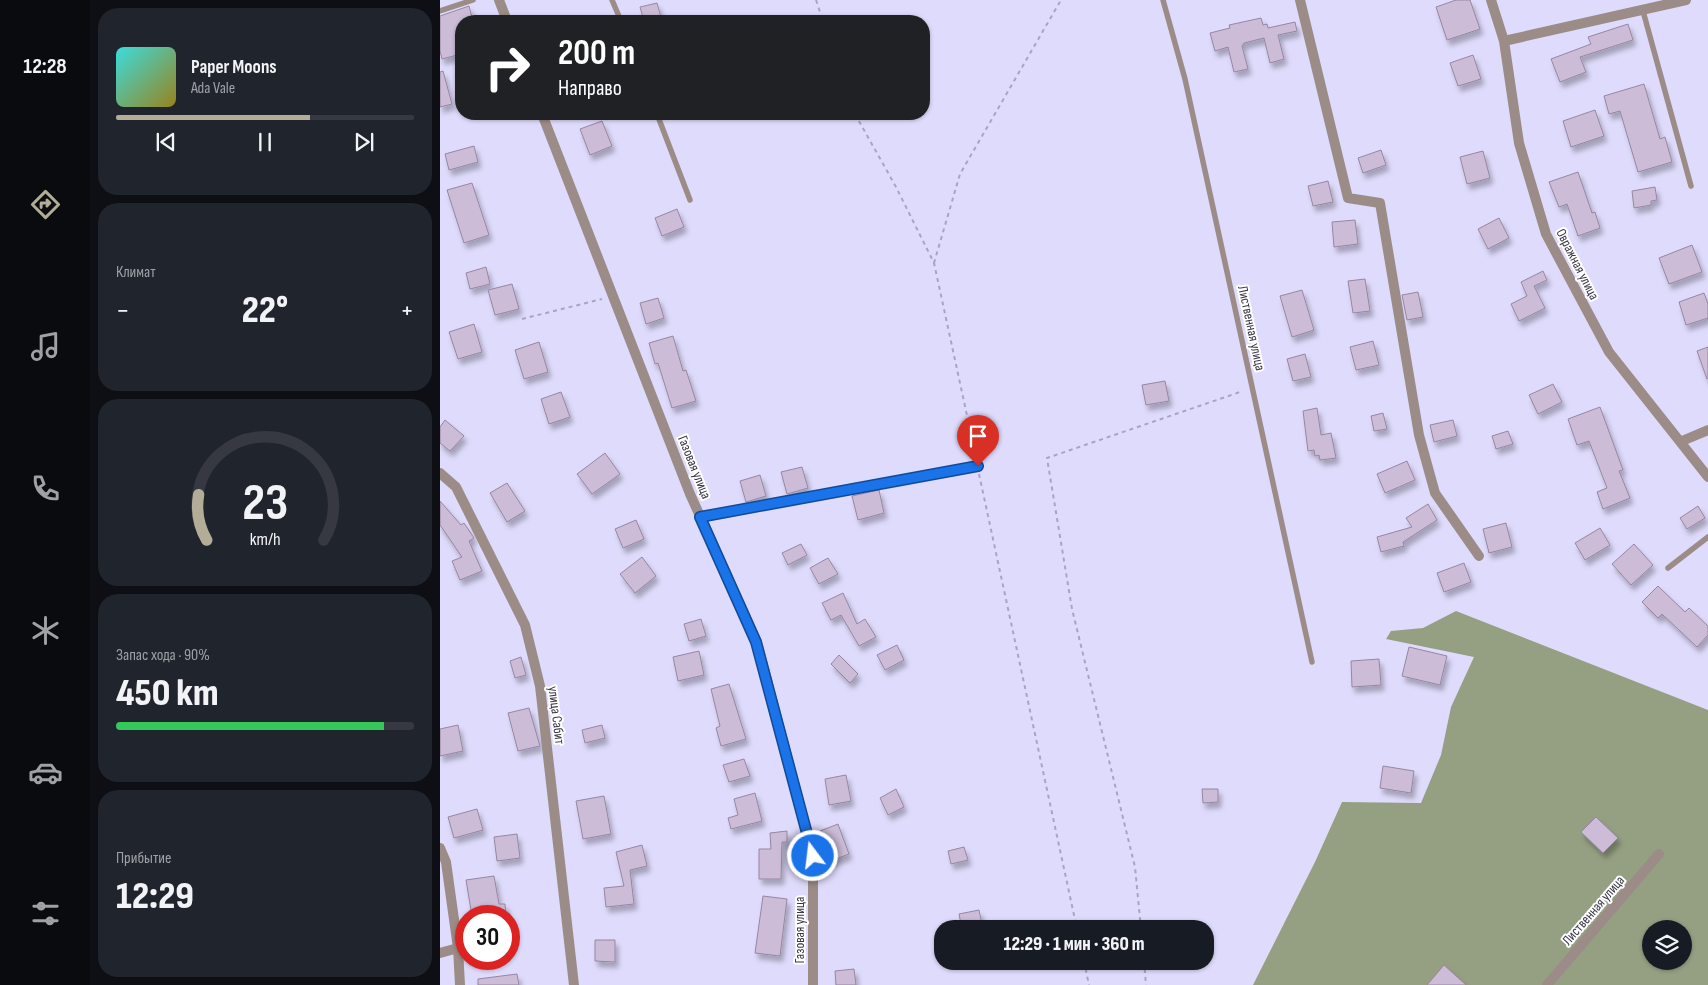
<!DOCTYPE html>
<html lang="ru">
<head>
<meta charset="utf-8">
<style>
  :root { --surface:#171b24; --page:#20242c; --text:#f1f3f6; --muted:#9ea1a6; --line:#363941; --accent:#b3ad98 }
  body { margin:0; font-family:"Sofia Sans Condensed",sans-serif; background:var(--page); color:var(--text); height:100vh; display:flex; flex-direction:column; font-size:19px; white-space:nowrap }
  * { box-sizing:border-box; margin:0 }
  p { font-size:16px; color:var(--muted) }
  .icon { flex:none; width:28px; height:28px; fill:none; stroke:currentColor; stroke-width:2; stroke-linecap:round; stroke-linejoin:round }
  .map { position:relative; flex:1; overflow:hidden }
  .panel { display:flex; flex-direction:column; gap:8px; padding:8px; background:#0d0f14; width:350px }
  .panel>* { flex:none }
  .hud { position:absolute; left:15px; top:15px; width:475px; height:105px; border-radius:20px; box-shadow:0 1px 4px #0004; background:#202124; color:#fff; overflow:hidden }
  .controls { position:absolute; left:1202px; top:920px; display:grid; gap:10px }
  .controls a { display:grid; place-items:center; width:50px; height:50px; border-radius:50%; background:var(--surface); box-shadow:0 1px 4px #0004; font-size:25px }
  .speed { position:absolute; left:15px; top:905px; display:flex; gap:10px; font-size:25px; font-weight:700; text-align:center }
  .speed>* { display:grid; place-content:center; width:65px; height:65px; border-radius:50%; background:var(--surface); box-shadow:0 1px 4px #0004; line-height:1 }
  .speed .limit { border:8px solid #d22; background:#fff; color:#111 }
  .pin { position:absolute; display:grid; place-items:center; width:42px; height:42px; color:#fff; margin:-51px -21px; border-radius:50% 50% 50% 0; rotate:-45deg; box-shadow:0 0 5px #0007 }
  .pin .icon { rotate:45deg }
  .me { position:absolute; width:55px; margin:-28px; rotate:345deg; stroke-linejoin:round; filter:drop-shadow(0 0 4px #0008) }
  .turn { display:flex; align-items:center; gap:18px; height:105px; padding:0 20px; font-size:22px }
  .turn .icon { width:65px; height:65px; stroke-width:2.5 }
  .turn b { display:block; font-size:35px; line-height:42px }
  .big { font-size:38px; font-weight:800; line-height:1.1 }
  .panel .card { flex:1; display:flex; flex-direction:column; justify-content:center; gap:8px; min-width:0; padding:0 18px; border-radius:20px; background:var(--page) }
  .panel .dial { align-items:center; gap:0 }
  .dial svg { height:130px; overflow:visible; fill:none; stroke:var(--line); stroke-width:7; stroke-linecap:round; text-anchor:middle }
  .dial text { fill:var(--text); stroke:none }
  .song { display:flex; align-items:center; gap:15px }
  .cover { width:60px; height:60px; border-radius:8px; background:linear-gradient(135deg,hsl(180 70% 55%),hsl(50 70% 35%)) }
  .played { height:5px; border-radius:2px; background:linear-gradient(90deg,var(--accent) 65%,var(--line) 65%) }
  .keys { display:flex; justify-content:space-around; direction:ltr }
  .heat { display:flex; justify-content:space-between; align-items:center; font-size:28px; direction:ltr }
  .charge { height:8px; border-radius:4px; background:linear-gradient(90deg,#34c759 90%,var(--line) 0) }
  .trip { position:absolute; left:494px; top:920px; width:280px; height:50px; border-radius:20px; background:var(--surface); box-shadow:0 1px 4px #0004; font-weight:800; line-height:50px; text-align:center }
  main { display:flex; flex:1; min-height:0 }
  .dock { display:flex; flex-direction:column; width:90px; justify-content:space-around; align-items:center; background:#090b0e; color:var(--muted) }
  .dock .icon { width:35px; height:35px }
  .dock .selected { color:var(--accent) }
  .dock b { font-size:22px; color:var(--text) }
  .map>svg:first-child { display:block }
  .forest { fill:#95a083; fill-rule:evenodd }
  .building { fill:#ccbcd8; stroke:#9686a2; filter:url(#shadow) }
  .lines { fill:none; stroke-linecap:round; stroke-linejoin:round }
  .path { stroke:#a9a5c0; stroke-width:2; stroke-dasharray:4 4; stroke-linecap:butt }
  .service { stroke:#9c8c88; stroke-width:5.5 }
  .minor { stroke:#9c8c88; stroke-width:10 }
  .route-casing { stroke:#114b97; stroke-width:12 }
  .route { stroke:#1a73e8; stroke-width:9 }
  .labels { text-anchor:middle; stroke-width:4; stroke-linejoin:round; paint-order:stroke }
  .street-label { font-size:14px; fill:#393744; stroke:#fff }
</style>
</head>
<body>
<main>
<nav class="dock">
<b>12:28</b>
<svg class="icon selected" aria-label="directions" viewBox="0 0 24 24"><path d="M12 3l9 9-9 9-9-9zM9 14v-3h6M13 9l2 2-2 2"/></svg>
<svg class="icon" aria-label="music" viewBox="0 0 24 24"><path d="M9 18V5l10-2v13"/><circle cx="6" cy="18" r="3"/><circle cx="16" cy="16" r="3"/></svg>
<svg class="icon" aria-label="phone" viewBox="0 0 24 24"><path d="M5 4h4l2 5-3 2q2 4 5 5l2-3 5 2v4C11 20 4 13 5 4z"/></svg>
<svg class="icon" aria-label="climate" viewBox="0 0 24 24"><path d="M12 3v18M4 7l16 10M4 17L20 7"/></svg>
<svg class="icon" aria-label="car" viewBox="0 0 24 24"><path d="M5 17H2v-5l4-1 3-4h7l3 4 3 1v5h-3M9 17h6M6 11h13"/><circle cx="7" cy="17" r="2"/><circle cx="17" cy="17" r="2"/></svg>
<svg class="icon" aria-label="filters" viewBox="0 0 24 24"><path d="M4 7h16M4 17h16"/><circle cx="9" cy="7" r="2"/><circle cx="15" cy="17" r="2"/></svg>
</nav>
<section class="panel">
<div class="card">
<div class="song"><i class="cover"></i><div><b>Paper Moons</b><p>Ada Vale</p></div></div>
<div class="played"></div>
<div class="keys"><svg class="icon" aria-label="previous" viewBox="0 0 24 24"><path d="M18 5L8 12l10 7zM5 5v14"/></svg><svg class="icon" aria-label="pause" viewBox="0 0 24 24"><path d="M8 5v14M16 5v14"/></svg><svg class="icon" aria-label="next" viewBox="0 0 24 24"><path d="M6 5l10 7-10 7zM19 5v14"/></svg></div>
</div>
<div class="card"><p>Климат</p>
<div class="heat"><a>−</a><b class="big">22°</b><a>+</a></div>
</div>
<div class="card dial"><svg viewBox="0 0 100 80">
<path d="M14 69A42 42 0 1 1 86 69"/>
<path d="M14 69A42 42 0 0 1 9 41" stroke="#b3ad98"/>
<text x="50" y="56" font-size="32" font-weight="700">23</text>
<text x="50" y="72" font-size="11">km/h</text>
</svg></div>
<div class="card"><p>Запас хода · 90%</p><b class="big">450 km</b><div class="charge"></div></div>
<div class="card"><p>Прибытие</p><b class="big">12:29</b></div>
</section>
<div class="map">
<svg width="1268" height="985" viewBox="0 0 1268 985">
  <defs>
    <filter id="shadow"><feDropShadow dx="3" dy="5.5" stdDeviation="2.5" flood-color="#0004"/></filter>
  </defs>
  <rect width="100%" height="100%" fill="#dfdbfc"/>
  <path class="forest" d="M1016 611 1268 710V985H813L875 862 902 802 981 803 1001 755 1011 707 1034 657 946 639 951 631 983 628ZM1211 929H1244V961H1211Z"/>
  <path class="building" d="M1016 0H1030L1040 29 1007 40 996 7Z
    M217 3 222 21H204L200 7Z
    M29 6 33 21H21V54L2 59 0 51V16Z
    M821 18 823 25 827 24 828 28 855 22 857 31 838 35 844 59 830 63 824 38 804 43 802 46 808 69 794 72 788 47 775 51 770 33 790 28 789 25Z
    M1188 24 1193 40 1140 57 1146 72 1120 82 1111 59 1151 44 1148 37Z
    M1033 55 1041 79 1018 86 1010 63Z
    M3 71 12 104 0 107V72Z
    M1204 84 1220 139 1225 137 1232 162 1198 172 1180 111 1169 114 1164 96Z
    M1155 110 1164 136 1131 147 1123 121Z
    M162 121 172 146 150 155 140 129Z
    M34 146 38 162 9 170 5 154Z
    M941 150 946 165 923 173 918 158Z
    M1043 151 1050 178 1027 184 1020 157Z
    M1138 172 1152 213 1155 212 1160 228 1138 236 1127 204 1119 207 1109 182Z
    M888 181 893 202 873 206 868 186Z
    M32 183 49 235 24 243 7 190Z
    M1215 187 1217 200 1211 201V205L1194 208 1192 191Z
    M237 209 244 227 222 236 215 218Z
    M1059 218 1069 238 1048 249 1038 229Z
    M915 220 918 244 894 247 892 222Z
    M1252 245 1262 272 1229 284 1219 258Z
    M46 267 50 284 30 289 26 273Z
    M1103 271 1107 280 1094 286 1105 308 1079 321 1071 304 1087 296 1081 282Z
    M925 279 930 311 913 313 908 281Z
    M72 284 79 309 55 315 48 290Z
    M862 290 874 330 852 337 840 296Z
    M978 292 983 317 967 320 962 295Z
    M1264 293 1268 304V318L1246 325 1239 302Z
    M218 298 224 318 206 324 200 303Z
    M34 324 42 352 18 359 9 332Z
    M233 336 243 371 246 370 256 401 232 408 218 363 215 364 209 343Z
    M933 341 939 365 916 370 910 347Z
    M99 342 108 372 84 379 75 350Z
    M1268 347V378L1267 379 1257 351Z
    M865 354 871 377 853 381 847 359Z
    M725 381 729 401 706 405 702 385Z
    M1113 384 1122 402 1098 414 1089 395Z
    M121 392 130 417 109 424 101 399Z
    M1160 407 1183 470 1179 471 1190 498 1163 509 1157 492 1167 488 1149 441 1137 445 1128 419Z
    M877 408 881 435 891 433 896 458 880 460 879 455 875 456 874 450 868 451 863 411Z
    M943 413 947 429 934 431 931 416Z
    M5 420 24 436 10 451 0 443V427Z
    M1013 420 1017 436 994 442 990 425Z
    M1068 431 1073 444 1056 449 1052 436Z
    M165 453 180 474 152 494 137 474Z
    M967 461 975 480 945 493 937 474Z
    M362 467 368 488 347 494 341 472Z
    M320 475 326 496 306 502 300 481Z
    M67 483 85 511 67 522 50 493Z
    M439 490 444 513 418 520 412 496Z
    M0 501 21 525 24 523 34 538 29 541 42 571 20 580 12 561 22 557 0 525Z
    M988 504 997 520 963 542 964 546 941 552 937 537 972 527 966 518Z
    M1258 506 1265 518 1247 529 1240 518Z
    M196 520 204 539 183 548 175 529Z
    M1066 523 1072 547 1049 553 1043 529Z
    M1160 528 1170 545 1145 560 1135 543Z
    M361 544 367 555 348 565 342 553Z
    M1194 544 1213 565 1191 585 1172 564Z
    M202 557 216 576 195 593 180 574Z
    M388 558 398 574 379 584 370 568Z
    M1024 563 1031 582 1004 592 997 573Z
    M1218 586 1245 612 1249 608 1268 626V635L1257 647 1222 614 1218 618 1202 602Z
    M403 593 417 624 425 619 436 637 419 646 401 615 391 620 382 603Z
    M261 619 266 636 249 641 244 624Z
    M457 645 464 660 445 670 437 655Z
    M969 647 1007 656 1000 685 962 676Z
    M259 651 264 675 238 681 233 657Z
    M399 655 418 674 410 683 391 664Z
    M81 657 86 675 75 678 70 661Z
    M939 659 941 685 912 687 911 661Z
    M289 684 306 739 281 746 276 728 280 726 271 689Z
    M89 708 100 746 78 751 68 713Z
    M18 725 23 751 0 756V729Z
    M162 725 165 738 145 743 142 730Z
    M304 759 310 776 289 782 283 765Z
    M943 766 974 771 971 793 940 788Z
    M406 775 411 801 389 805 385 779Z
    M456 789 464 807 448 815 440 798Z
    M762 789H778V802L763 803Z
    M315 793 322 821 291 829 288 818 298 815 294 799Z
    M164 796 171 834 143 839 136 801Z
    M37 809 43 830 14 838 8 817Z
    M1156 817 1178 838 1163 853 1141 832Z
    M398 824 409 854 391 861 380 831Z
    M347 831V842H342L341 879H319V849H331L330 833Z
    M77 834 80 858 57 861 54 837Z
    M202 845 207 866 190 870 194 904 166 907 164 888 184 886 176 852Z
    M524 847 528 860 511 864 508 851Z
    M54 876 59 904H65L66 916H32L26 880Z
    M323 896 347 899 340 956 315 953Z
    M539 910 543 929H522L519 914Z
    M155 940H175V962L155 961Z
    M1004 965 1026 985H987Z
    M414 969 416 985H396L395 971Z
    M77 974 79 985H38V979Z"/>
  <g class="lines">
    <path class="path" d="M376 0 383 21
      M415 114 456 187 494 263 536 457
      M494 263 520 174 621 0
      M82 319 162 299
      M539 474 637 929
      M701 929 695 867 632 609 607 458 803 391
      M644 961 649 985
      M704 961 706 985"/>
    <path class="service" d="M172 0 181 21
      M723 0 745 79 872 662
      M0 11 33 0
      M1203 11 1251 186
      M217 114 250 200
      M260 517 538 466
      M1228 568 1268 537"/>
    <path class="minor" d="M59 0 67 21
      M860 0 908 198 940 203 979 435 995 493 1039 556
      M1051 0 1064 41 1079 143 1106 234 1169 352 1268 477
      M1064 41 1246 0
      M102 114 250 494 317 642 373 856V985
      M1242 441 1268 430
      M0 473 16 487 85 625 100 686 134 985
      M0 848 6 862 18 948 0 953
      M18 948 20 985
      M1107 985 1219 854"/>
  </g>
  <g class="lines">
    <g class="route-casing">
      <path id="route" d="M373 856 316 642 260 517 538 466"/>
    </g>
    <use href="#route" class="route"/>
  </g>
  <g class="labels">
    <g class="street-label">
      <text transform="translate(1138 264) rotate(63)" y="5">Овражная улица</text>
      <text transform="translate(812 328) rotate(78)" y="5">Лиственная улица</text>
      <text transform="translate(255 467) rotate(68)" y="5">Газовая улица</text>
      <text transform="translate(117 715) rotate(83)" y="5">улица Сабит</text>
      <text transform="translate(1153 910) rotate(-49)" y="5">Лиственная улица</text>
      <text transform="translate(359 930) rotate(-90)" y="5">Газовая улица</text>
    </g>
  </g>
</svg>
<div class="controls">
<a><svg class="icon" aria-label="layers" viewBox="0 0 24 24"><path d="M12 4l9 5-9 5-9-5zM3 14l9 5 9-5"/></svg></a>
</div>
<div class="speed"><div class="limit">30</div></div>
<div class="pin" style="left:538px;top:466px;background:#d93025"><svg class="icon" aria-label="arrive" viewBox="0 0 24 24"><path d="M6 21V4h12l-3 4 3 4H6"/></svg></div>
<svg class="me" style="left:373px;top:856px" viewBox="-20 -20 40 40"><circle r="17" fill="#1a73e8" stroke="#fff" stroke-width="3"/><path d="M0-11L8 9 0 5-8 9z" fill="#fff"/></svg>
<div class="trip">12:29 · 1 мин · 360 m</div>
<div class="hud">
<div class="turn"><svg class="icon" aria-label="right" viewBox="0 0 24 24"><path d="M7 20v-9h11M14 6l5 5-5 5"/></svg><div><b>200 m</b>Направо</div></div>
</div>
</div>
</main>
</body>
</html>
